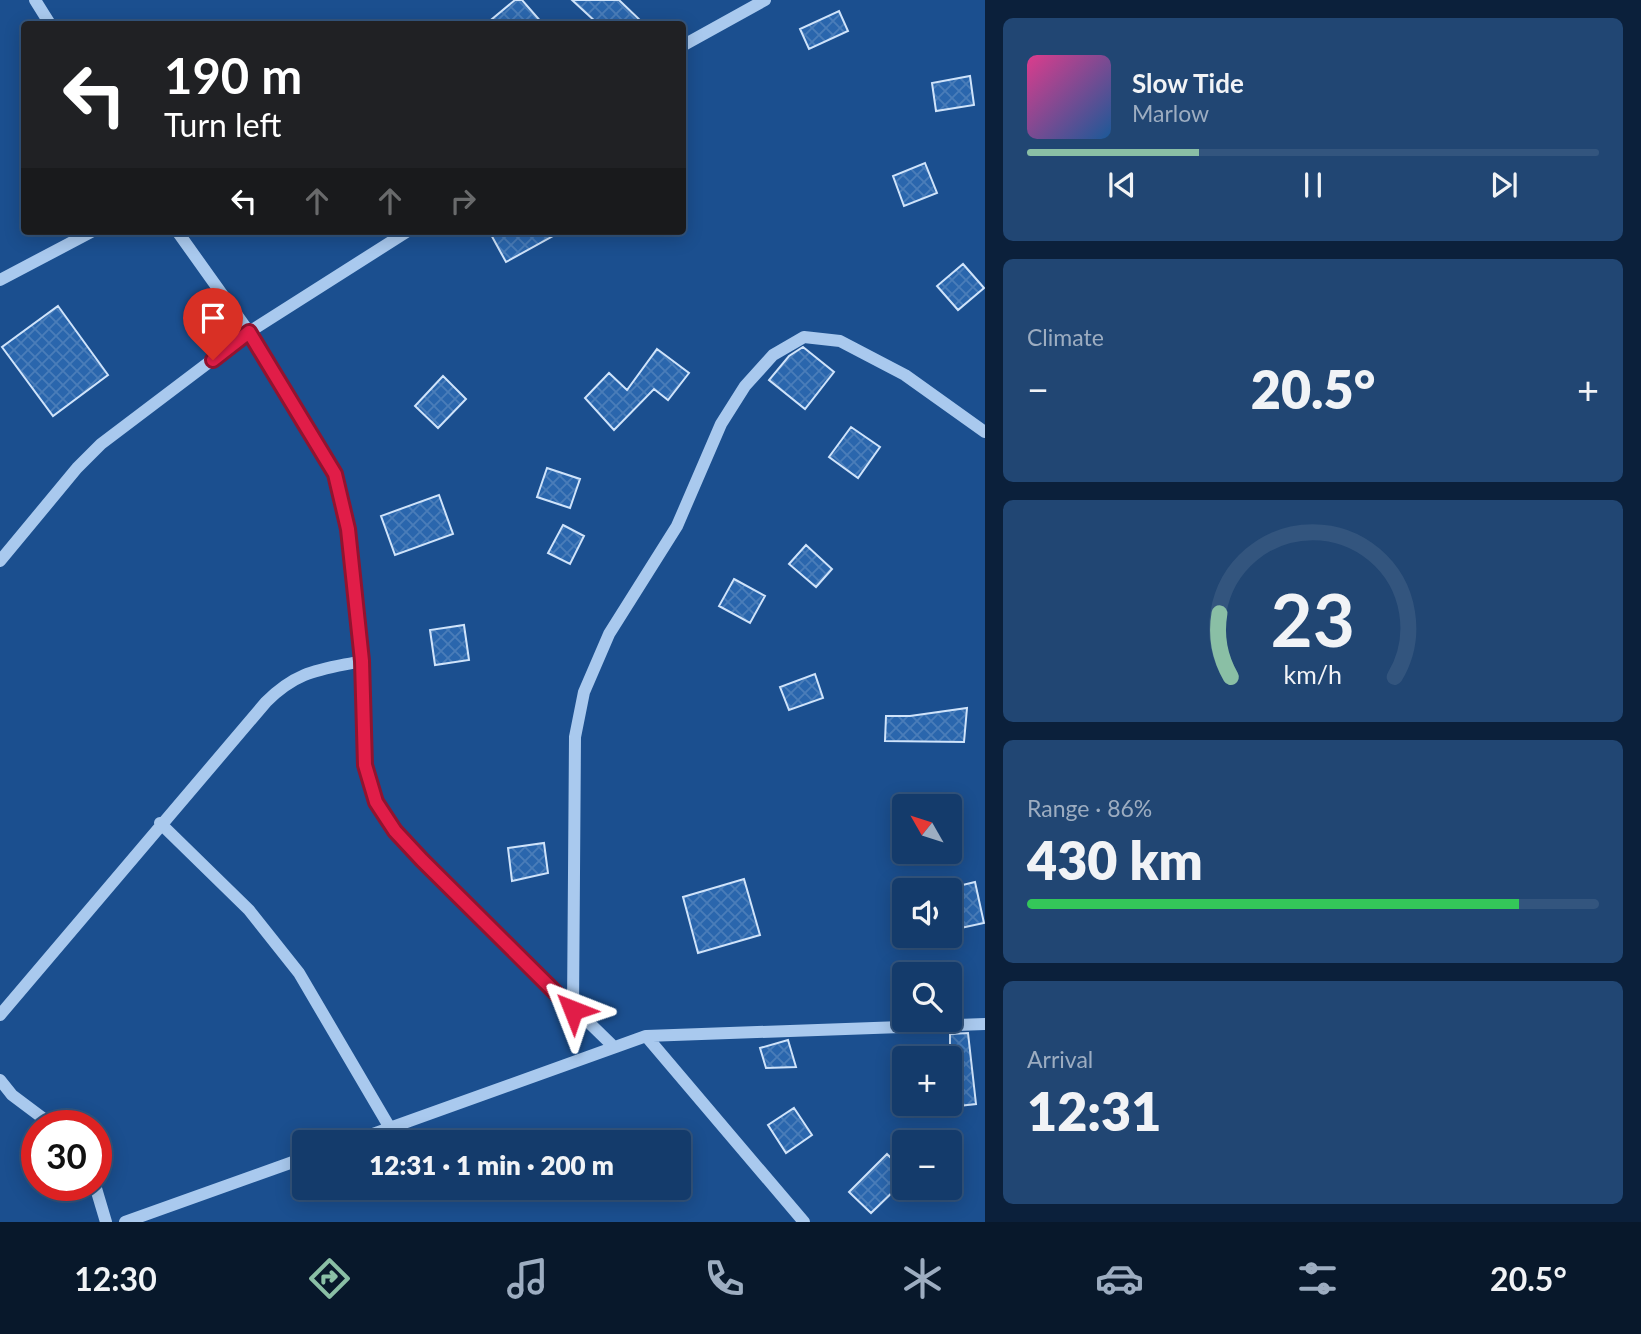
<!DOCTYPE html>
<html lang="en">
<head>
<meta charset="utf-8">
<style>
  :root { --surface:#143b6b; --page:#214673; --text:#f1f3f6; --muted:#9dadc1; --line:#33557e; --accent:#8abfa5 }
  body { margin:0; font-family:Lato,sans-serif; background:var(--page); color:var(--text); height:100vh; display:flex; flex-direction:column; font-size:26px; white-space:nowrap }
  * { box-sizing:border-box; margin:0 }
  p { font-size:23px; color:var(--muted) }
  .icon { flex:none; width:38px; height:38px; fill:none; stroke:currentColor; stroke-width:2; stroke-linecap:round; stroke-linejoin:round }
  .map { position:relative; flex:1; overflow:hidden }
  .drawer { display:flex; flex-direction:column; gap:18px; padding:18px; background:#0b203b; width:656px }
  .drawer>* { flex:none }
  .banner { position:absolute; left:21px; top:21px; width:665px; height:214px; border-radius:7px; box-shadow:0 4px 18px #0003,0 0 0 2px var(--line); background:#202124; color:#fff; overflow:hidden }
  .needle { width:46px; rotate:309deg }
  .fabs { position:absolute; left:892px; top:794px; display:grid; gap:14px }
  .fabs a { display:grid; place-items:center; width:70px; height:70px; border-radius:7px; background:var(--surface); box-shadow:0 4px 18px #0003,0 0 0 2px var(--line); font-size:35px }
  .speed { position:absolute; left:21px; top:1110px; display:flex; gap:14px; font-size:35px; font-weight:700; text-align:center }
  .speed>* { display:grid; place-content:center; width:91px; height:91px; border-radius:50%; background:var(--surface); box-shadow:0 4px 18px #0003,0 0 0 2px var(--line); line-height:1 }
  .speed .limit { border:10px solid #d22; background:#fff; color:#111 }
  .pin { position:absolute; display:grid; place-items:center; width:60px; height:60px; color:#fff; margin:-72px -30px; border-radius:50% 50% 50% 0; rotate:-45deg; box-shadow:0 0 7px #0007 }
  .pin .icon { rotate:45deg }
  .me { position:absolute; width:77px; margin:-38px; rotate:315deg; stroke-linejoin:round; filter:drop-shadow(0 0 5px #0008) }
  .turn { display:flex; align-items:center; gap:24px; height:147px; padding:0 28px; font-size:32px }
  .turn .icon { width:91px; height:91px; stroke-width:2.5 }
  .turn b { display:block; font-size:49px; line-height:60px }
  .lanes { display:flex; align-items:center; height:66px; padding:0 28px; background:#0003; justify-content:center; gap:35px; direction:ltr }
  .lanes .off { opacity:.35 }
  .big { font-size:52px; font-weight:800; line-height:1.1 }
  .drawer .tile { flex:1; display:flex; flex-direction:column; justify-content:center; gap:10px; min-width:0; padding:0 24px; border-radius:10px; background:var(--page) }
  .drawer .dial { align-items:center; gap:0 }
  .dial svg { height:182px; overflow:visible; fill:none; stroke:var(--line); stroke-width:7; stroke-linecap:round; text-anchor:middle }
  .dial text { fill:var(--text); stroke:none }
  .song { display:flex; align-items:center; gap:21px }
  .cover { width:84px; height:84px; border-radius:10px; background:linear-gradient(135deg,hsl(330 70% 55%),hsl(210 70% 35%)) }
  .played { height:7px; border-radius:4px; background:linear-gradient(90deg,var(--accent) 30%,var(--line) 30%) }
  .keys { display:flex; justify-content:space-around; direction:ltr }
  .heat { display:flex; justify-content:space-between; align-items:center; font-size:38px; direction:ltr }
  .charge { height:10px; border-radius:5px; background:linear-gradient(90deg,#34c759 86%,var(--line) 0) }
  .trip { position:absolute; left:292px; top:1130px; width:399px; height:70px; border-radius:7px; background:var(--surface); box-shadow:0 4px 18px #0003,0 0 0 2px var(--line); font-weight:800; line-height:70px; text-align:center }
  .menu { display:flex; height:112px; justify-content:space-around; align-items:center; background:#08182b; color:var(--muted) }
  .menu .icon { width:49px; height:49px }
  .menu .current { color:var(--accent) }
  .menu b { font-size:32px; color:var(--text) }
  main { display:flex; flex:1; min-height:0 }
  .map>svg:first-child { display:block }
  .building { fill:url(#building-cross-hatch); stroke:#cfe3fa; stroke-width:2 }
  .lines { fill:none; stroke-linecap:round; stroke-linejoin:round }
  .minor { stroke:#a9c9ee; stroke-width:12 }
  .route-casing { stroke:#92132f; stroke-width:18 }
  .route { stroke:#e11d48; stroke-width:12 }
</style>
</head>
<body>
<main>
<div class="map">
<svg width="985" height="1222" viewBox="0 0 985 1222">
  <defs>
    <pattern id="building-cross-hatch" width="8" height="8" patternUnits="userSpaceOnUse" patternTransform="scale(1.75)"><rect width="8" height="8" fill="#2a66ad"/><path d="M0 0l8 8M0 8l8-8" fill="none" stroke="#4a7db9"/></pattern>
  </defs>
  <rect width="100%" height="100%" fill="#1b4f8f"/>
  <path class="building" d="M515 0H522L543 24H486Z
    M572 0H619L644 24H598Z
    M839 11 848 31 809 49 800 29Z
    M970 76 974 105 936 111 932 83Z
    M925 163 937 193 904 206 893 176Z
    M489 231H562L506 262Z
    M963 264 984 288 958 310 937 286Z
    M58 306 108 375 53 416 2 347Z
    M803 347 834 372 805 409 769 380 789 356Z
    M657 349 689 373 668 400 654 389 614 430 585 398 609 373 627 390Z
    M443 376 466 399 438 428 415 406Z
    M851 427 880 447 858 478 829 457Z
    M547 468 580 479 570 508 537 497Z
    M439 495 453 534 395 555 381 516Z
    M563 525 584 536 570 564 548 553Z
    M806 545 832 569 816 587 789 564Z
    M734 579 765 596 750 623 719 606Z
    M464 625 469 660 435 665 430 630Z
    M815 674 823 698 789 710 780 687Z
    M967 708 964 742 885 741 886 716H910Z
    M544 843 548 873 512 881 508 848Z
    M744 879 760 935 698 953 683 897Z
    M975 882 984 923 956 929 953 915 950 916V888Z
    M968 1033 976 1104 950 1107V1034Z
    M788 1040 796 1067 766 1068 760 1048Z
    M794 1108 812 1135 786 1153 768 1125Z
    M887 1154 905 1172V1180L871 1213 849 1192Z"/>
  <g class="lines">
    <path class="minor" d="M35 0 50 24
      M682 46 765 0
      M177 231 249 332 335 474 348 529 362 661 365 765 376 802 395 831 422 860 614 1047
      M0 280 93 231
      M0 561 77 468 101 444 249 332 408 231
      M160 823 249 910 299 973 390 1128
      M573 1010 575 737 584 692 609 634 677 526 721 424 745 386 773 355 804 337 840 341 905 375 985 432
      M0 1015 266 702C298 670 320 670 362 661
      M646 1036 804 1222
      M0 1080 12 1095 52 1125
      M348 1143 646 1036 985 1024
      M95 1185 106 1222
      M125 1222 304 1158"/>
  </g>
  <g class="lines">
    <g class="route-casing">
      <path id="route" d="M213 360 249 332 335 474 348 529 362 661 365 765 376 802 395 831 422 860 573 1010"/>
    </g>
    <use href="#route" class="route"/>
  </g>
</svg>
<div class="fabs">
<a><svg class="needle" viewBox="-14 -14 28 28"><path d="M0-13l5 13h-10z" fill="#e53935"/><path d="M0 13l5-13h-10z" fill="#9dadc1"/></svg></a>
<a><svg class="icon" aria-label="sound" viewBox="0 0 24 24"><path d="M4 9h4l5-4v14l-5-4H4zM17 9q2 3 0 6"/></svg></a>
<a><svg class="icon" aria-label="search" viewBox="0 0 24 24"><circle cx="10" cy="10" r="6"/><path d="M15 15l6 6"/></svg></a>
<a>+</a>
<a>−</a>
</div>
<div class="speed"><div class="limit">30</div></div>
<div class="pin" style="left:213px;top:360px;background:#d93025"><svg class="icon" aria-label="arrive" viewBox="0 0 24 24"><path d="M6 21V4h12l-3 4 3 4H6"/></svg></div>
<svg class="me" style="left:573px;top:1010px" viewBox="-20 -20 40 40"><path d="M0-17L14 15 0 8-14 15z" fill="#e11d48" stroke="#fff" stroke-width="4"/></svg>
<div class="trip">12:31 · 1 min · 200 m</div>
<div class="banner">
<div class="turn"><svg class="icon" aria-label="left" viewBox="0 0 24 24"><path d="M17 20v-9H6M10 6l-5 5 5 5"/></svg><div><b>190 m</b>Turn left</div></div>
<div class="lanes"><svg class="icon" aria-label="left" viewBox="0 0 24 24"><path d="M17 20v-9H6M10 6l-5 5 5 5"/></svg><svg class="icon off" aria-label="ahead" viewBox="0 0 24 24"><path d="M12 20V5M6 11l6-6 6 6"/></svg><svg class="icon off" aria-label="ahead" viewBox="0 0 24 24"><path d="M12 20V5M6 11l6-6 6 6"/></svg><svg class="icon off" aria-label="right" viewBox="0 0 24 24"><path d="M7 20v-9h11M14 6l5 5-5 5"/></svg></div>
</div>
</div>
<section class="drawer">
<div class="tile">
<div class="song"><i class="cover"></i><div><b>Slow Tide</b><p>Marlow</p></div></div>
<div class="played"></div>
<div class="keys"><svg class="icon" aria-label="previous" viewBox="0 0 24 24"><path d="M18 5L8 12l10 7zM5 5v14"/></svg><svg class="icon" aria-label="pause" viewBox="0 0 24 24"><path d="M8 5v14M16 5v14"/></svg><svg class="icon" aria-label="next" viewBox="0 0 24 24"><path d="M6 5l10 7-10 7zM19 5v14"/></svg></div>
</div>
<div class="tile"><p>Climate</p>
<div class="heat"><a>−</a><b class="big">20.5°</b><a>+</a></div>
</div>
<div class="tile dial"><svg viewBox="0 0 100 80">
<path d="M14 69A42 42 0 1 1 86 69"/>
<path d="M14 69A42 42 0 0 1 9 41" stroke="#8abfa5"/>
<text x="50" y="56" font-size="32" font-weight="700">23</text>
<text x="50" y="72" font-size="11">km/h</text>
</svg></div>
<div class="tile"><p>Range · 86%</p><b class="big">430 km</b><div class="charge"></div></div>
<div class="tile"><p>Arrival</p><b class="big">12:31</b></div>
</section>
</main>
<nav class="menu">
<b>12:30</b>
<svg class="icon current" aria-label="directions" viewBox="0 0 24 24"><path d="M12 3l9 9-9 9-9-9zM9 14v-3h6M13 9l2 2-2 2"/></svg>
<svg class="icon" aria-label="music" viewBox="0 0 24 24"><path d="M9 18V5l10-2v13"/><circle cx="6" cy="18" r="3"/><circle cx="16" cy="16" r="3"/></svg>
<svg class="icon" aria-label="phone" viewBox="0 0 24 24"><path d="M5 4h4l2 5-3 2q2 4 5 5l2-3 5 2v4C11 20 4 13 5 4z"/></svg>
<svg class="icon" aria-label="climate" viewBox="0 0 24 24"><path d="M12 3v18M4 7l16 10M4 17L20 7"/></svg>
<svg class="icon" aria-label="car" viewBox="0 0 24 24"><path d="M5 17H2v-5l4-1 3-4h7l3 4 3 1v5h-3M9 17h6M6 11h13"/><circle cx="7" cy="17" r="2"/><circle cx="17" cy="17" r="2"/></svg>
<svg class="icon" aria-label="filters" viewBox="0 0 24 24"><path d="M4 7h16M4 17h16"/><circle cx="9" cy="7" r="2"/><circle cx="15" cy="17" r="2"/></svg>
<b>20.5°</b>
</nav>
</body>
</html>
